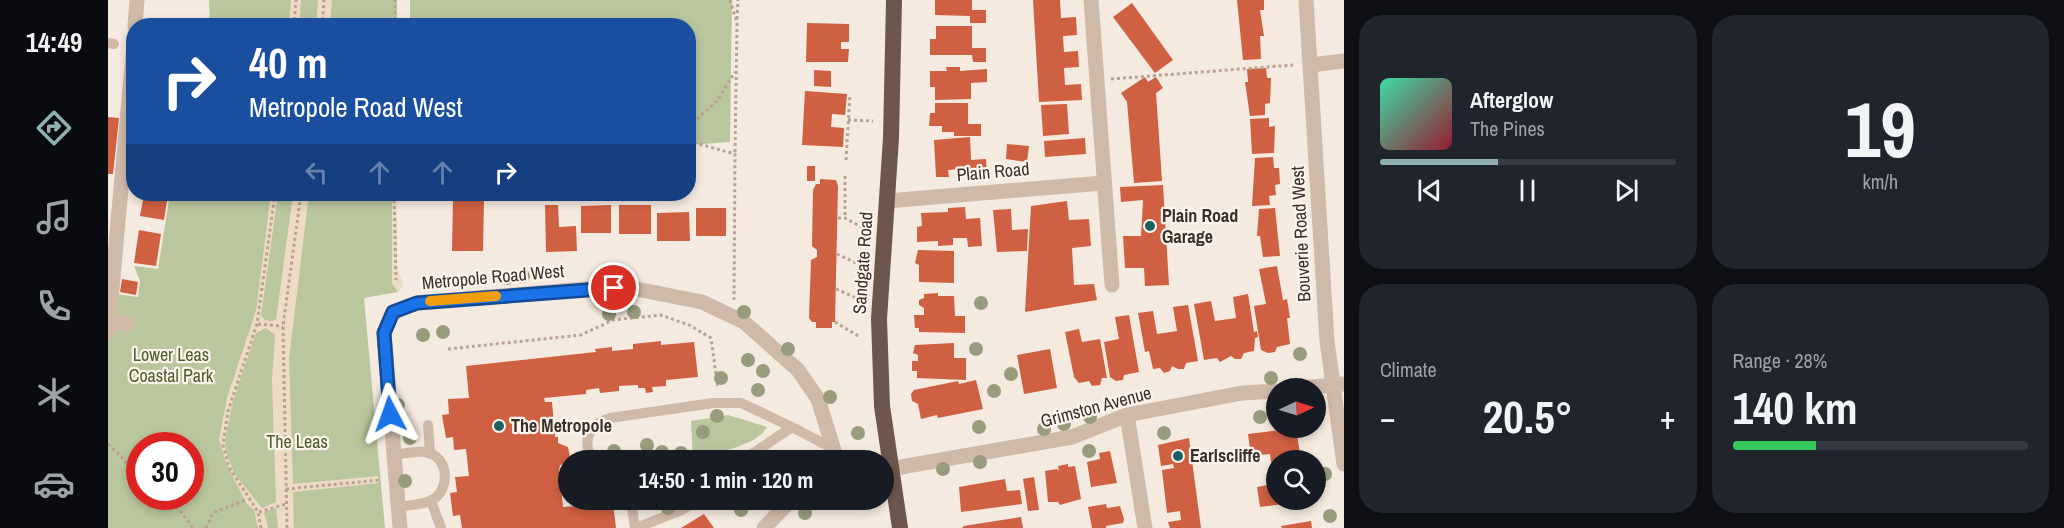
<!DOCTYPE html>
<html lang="en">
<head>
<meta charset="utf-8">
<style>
  :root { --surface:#171b24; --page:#20242c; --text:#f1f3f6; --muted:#9ea1a6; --line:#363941; --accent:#91b0b3 }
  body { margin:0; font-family:"Archivo Narrow",sans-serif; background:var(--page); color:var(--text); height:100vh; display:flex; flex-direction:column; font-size:22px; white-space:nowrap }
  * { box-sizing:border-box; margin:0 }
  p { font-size:20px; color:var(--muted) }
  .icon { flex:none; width:33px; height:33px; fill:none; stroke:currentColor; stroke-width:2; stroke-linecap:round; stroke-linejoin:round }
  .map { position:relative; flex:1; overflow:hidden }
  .sheet { display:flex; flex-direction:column; gap:15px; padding:15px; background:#0d0f14; width:720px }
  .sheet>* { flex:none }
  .hud { position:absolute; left:18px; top:18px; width:570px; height:183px; border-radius:24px; box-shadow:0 3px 9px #0003; background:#1a4fa0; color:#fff; overflow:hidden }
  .needle { width:39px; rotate:86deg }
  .tools { position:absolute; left:1158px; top:378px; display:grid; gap:12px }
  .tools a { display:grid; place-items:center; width:60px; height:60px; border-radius:50%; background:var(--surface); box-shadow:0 3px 9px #0003; font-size:30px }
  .speed { position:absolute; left:18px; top:432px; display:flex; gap:12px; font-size:30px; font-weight:700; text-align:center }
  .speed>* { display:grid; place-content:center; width:78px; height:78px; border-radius:50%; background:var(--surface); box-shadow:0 3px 9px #0003; line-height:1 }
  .speed .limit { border:9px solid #d22; background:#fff; color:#111 }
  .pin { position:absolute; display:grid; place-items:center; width:51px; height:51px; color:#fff; margin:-26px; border:3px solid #fff; border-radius:50%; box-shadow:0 2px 6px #0007 }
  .me { position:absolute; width:66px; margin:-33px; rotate:356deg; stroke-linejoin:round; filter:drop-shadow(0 0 4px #0008) }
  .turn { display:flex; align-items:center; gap:21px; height:126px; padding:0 24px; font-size:27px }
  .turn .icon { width:78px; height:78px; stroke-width:2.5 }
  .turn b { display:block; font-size:42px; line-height:51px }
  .lanes { display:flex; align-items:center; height:57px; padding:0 24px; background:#0003; justify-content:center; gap:30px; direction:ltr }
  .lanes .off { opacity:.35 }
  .big { font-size:45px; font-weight:700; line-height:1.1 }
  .sheet .widget { flex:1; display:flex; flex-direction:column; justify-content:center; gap:9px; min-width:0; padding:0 21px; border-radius:24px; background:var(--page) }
  .sheet .dial { align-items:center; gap:0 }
  .dial b { font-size:78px; line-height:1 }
  .song { display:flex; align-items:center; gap:18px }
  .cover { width:72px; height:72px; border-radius:9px; background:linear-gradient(135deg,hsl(160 70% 55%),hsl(350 70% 35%)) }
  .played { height:6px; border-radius:3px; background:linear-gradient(90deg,var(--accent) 40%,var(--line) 40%) }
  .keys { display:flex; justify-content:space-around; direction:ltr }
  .heat { display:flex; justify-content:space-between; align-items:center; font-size:33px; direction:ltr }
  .charge { height:9px; border-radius:4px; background:linear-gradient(90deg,#34c759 28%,var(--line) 0) }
  .sheet .tiles { flex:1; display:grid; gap:15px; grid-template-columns:repeat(2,1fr) }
  .trip { position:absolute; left:450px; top:450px; width:336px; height:60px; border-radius:30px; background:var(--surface); box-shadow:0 3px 9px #0003; font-weight:700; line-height:60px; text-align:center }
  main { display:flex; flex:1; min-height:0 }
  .dock { display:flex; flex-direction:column; width:108px; justify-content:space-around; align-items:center; background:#090b0e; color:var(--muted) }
  .dock .icon { width:42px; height:42px }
  .dock .current { color:var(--accent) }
  .dock b { font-size:27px; color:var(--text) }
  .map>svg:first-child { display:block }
  .green { fill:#bac69d; fill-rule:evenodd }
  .plaza { fill:#eedbc5; fill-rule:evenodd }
  .building { fill:#d06042 }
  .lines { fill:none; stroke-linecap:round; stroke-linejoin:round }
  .path { stroke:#bba393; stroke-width:3; stroke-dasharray:3 3; stroke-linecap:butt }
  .service { stroke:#cfb9a9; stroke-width:10 }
  .minor { stroke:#cfb9a9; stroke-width:15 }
  .trunk { stroke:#6e564d; stroke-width:16 }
  .tree { fill:#989c7c }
  .route-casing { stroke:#114b97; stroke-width:15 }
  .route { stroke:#1a73e8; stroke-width:10 }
  .slow { stroke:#f59e0b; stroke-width:10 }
  .poi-dot { fill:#1b5f61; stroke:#fcf4ed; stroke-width:2 }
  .labels { text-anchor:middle; stroke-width:4.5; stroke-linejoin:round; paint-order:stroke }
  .street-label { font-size:18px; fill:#3c2f2a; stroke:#fcf4ed }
  .poi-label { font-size:18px; font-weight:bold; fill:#3c2f2a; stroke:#fcf4ed; text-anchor:start }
  .park-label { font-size:18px; fill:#4c5c2b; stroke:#fcf4ed }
</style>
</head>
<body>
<main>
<nav class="dock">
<b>14:49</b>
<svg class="icon current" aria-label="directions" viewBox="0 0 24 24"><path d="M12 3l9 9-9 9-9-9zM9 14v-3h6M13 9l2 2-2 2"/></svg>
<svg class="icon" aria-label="music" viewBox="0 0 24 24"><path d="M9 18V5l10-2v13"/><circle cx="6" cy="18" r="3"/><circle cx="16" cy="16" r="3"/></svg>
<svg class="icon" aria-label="phone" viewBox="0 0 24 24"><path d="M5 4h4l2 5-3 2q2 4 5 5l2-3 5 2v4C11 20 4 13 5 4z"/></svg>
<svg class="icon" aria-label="climate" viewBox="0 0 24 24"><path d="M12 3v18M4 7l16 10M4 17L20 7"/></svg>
<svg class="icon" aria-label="car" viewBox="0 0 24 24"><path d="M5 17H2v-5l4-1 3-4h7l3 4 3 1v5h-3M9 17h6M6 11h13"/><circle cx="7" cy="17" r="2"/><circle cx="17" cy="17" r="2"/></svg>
</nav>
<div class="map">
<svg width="1236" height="528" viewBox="0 0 1236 528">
  <rect width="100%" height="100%" fill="#f5eadf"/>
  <path class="green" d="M101 0H289V25H102Z
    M302 0H624L622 142 581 145 580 26 302 25Z
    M62 194H288L289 268 295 286 290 292 256 298 277 528H0V293L30 297 32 281 26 266 50 269ZM32 446H82V496H32Z
    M620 415 659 427C648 447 606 453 585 458L583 421Z"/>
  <path class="plaza" d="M183 0H193L191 25H181Z
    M210 0H224L222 25H208Z
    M163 194H170L153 315 157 320 163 321 168 320 185 194H201L181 359 185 484 270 476 271 483 185 492 186 528H170L168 508 156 512 160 528H150L146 510 138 503 117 460 111 439 119 398 148 311ZM158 328 167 335 164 381 168 502 154 508 126 473 118 452 117 440 125 401 148 333Z
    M284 194H288L289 268 295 286 290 292 284 283Z"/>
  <path class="building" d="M827 0H864V10H878V23H862V16L827 15Z
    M925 0H952L953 18 968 17 969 35 955 36 956 52 970 51 971 67 956 68 957 85 973 84 974 100 931 102Z
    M1129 0H1156V10H1152L1156 36H1152L1153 59 1135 60Z
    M1024 3 1065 60 1047 73 1005 17Z
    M699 23 741 24V42H733V49H741L740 62H698Z
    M828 26H864V48H878V62H865L864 55H822V39H828Z
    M838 67H852V71L879 69V82L863 83V99L827 100V87H822V71H839Z
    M1158 68 1159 78H1163L1162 103 1157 104V115L1142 116 1137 82H1140L1139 69Z
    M706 70 723 71V87L706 86Z
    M1037 77 1040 82 1048 77 1055 88 1048 93 1054 181 1026 183 1019 102 1013 93Z
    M697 91 739 94 737 115 724 114 723 127 736 128 735 147 694 145Z
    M827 103H860V124H873V136H846V132H834V126H821L822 113H827Z
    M959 104 961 134 935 136 933 105Z
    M0 117 11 118 5 174H0Z
    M1161 118V127L1167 126 1166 153 1144 154 1142 119Z
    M862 137 863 160 878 159 879 172 863 173 862 168 840 170 841 177H828L826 140Z
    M977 138 978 154 937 157 936 141Z
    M899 144 921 146 919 162 898 159Z
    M1165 157 1166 168H1171L1172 184 1167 185 1168 195 1161 196 1162 205 1144 206 1147 158Z
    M699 166H707V181H699Z
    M712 179 728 180 730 186 727 322H724V328H708V322H704L701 318 703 260 709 257V250L704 246 705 190 708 184H712Z
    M1055 185 1061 285 1037 286 1036 268H1017L1015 236H1033L1035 200 1013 202 1012 187Z
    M36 194H60L56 220 32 216Z
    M345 198 376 199 375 251H344Z
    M959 201 961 220 981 219 983 246 964 248 966 285 986 284 989 300 917 312 923 206Z
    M437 205H450L451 227 468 226 469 251 438 252Z
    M503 205V233H473V206Z
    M511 205H543V234H511Z
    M857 207 858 219 872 218 874 246 860 247 859 238H845V245L830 246V241L809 242V227L814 226 813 213 840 212V208Z
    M588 208H618V236H588Z
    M1167 208 1172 256 1155 257 1152 236H1149L1151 209Z
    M903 209 904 230 920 229 919 251 889 252 885 210Z
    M581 212 582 241H549V213Z
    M31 230 53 234 48 266 26 263Z
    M810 250 846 251V283L811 282V265L807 263Z
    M1169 266 1175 300 1179 299 1182 318H1179L1182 344 1169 347 1167 352 1160 353 1153 350 1146 306 1158 304 1151 269Z
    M14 279 30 282 28 295 12 292Z
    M830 293V296H846L847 316H857V333L811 332V328H807L806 315H816V308L811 305V300L816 298V294Z
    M1140 294 1146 332 1149 331 1150 337 1147 338 1146 351 1136 353 1133 359H1127L1123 356 1112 362 1109 358 1096 360 1086 304 1103 301 1107 321 1128 318 1125 297Z
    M1080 305 1090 361 1078 363 1076 369H1070L1064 366 1062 371 1056 373 1052 368 1045 369 1041 351 1037 352 1030 313 1045 311 1049 334 1069 331 1065 307Z
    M1021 315 1031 372 1016 375 1015 380 1008 381 1002 377 996 342 1011 339 1007 317Z
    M971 329 974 342 992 339 999 378H994L992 385 984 386 981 381 971 383 966 377 957 332Z
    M553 341V345L586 342 590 377 558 380V386L544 387 545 392 538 393 537 388H530V385L511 386V391L492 393 491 388 478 390V394L436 398 437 402H444L447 437H450V443L460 447 462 457 456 464 452 465 451 471 455 507 468 506 467 500H482L483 504 505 503 508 528H354L352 515 345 516 342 493 349 492 347 477 361 476 358 449 346 450 345 437 338 438 334 415 341 414 340 399 361 398 358 366 488 352 487 349 504 347V351L525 349V344Z
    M846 343V358H858V380L809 378V371H804V361H810V355L805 353 807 345Z
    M942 349 949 388 916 394 909 355Z
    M868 380 875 409 830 418 829 415 813 419 810 404 804 401 803 394 806 390 850 381 851 384Z
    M1188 428 1193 460H1168V500L1197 501 1152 507 1149 487 1166 484 1162 454 1143 456 1140 434Z
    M1081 438 1093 528H1062L1060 522 1073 520 1072 511 1059 513 1054 470 1066 468 1065 464 1053 466 1050 445Z
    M1002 451 1009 483 983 487 979 462 992 459 991 453Z
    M960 464V467L967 466 973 499 952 505 950 502H940L937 471 949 469 951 471 950 466Z
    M926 477 931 510 920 511 915 479Z
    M897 479 899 491 912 490 914 504 853 512 851 487Z
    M998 504 999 508 1012 506 1016 519 1015 523 998 526V528H984L980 507Z
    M596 514 606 528H573Z
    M913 517 915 528H854L856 526Z
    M1203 521 1204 528H1174L1173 526Z"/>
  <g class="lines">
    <path class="path" d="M622 0 629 23 627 154
      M629 19 630 0
      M186 26 188 0
      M214 26 216 0
      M287 26V0
      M1003 79 1185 65
      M740 120 765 121
      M580 127 609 101 627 72
      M580 141 627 154 626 300
      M738 160 742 94
      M737 176V218
      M286 194 288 280
      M730 218H737L757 229
      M729 254 755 266
      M728 289 753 300
      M727 322 752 337
      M150 324 175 326
      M340 349 473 335 505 320 553 315 581 325 603 338 610 389
      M0 444 13 456 32 481
      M178 489 272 480
      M53 496 73 512 85 528
      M151 512 178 504
      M98 528 105 513 140 499
      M153 528 150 512 121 467 115 445 120 411 149 324 167 194
      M179 528 175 326 193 194"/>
    <path class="service" d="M0 43 6 44
      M320 425 322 454
      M285 455C295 454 307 451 317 452 340 455 343 487 326 499 317 505 301 505 290 507
      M485 460C473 442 481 424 502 418L605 403H633L684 427
      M616 460 638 458
      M635 460 684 427 726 449
      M523 500 527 528
      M323 501 333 528
      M528 528 576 509 589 500"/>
    <path class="minor" d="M983 0 1004 285
      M1198 0 1219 341 1236 464
      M27 26 29 0
      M1203 65 1236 61
      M779 201 995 183
      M2 323H20
      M0 333 26 44
      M1193 388 1236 384
      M1019 415 1037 528
      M776 470 964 437 1019 415 1134 393 1168 391
      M292 528 276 333 285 312 309 303 490 288H523L594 302 636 322 690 370 710 399 729 460
      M656 528 683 500"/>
    <path class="trunk" d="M786 0 783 138 771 319 774 406 792 528"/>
  </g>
  <g class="tree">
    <circle cx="415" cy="276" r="7"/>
    <circle cx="399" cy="278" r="7"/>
    <circle cx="873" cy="303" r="7"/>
    <circle cx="526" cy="312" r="7"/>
    <circle cx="636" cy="312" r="7"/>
    <circle cx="501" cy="314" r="7"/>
    <circle cx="335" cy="332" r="7"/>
    <circle cx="315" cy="335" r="7"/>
    <circle cx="680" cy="349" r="7"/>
    <circle cx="868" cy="349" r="7"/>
    <circle cx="1192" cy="354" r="7"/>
    <circle cx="640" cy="360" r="7"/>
    <circle cx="655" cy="371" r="7"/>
    <circle cx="903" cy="374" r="7"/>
    <circle cx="613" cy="378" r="7"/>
    <circle cx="1163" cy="378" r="7"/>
    <circle cx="650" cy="390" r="7"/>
    <circle cx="886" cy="391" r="7"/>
    <circle cx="722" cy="397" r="7"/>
    <circle cx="290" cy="405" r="7"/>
    <circle cx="609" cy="416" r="7"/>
    <circle cx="982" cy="417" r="7"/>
    <circle cx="1152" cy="417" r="7"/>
    <circle cx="956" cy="424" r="7"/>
    <circle cx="871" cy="427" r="7"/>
    <circle cx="936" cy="429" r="7"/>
    <circle cx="595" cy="432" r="7"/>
    <circle cx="750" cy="433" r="7"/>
    <circle cx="1056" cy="433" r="7"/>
    <circle cx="302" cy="438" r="7"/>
    <circle cx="539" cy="445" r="7"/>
    <circle cx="506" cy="451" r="7"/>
    <circle cx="981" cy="451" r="7"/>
    <circle cx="554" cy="452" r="7"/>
    <circle cx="573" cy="453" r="7"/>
    <circle cx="872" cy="462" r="7"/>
    <circle cx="835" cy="469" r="7"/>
    <circle cx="1217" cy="474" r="7"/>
    <circle cx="297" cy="481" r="7"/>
    <circle cx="560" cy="508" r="7"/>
    <circle cx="633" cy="510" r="7"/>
    <circle cx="697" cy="513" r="7"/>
    <circle cx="1222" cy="516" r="7"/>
  </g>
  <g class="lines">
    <g class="route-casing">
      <path id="route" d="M282 414 276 333 285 312 309 303 506 288"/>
    </g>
    <use href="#route" class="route"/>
    <path class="slow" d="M322 301 388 296"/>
  </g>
  <g class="poi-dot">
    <circle cx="1042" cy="226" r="6"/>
    <circle cx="391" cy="426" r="6"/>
    <circle cx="1070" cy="456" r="6"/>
  </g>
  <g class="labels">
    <g class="street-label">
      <text transform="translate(885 172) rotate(-5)" y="6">Plain Road</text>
      <text transform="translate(1193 234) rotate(-93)" y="6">Bouverie Road West</text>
      <text transform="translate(755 263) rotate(-86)" y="6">Sandgate Road</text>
      <text transform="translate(385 277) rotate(-5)" y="6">Metropole Road West</text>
      <text transform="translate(988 407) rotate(-15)" y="6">Grimston Avenue</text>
    </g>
    <g class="poi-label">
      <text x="1054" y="222">Plain Road<tspan x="1054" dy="21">Garage</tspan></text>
      <text x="403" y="432">The Metropole</text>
      <text x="1082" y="462">Earlscliffe</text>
    </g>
    <g class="park-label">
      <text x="63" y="361">Lower Leas<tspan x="63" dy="21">Coastal Park</tspan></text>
      <text x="189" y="448">The Leas</text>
    </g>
  </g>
</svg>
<div class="tools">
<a><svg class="needle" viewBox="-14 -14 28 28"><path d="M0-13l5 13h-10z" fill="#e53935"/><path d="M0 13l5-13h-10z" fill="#9ea1a6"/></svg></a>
<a><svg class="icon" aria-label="search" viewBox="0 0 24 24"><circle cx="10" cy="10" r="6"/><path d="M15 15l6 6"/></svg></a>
</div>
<div class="speed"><div class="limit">30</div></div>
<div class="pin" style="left:506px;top:288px;background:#d93025"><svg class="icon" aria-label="arrive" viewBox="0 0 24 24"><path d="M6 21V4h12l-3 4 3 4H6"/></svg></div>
<svg class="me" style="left:282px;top:414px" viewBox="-20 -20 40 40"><path d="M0-17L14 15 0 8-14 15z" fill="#1a73e8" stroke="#fff" stroke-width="4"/></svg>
<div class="trip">14:50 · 1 min · 120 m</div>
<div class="hud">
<div class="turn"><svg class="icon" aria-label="right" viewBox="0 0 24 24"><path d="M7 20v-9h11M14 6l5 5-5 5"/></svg><div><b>40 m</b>Metropole Road West</div></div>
<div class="lanes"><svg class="icon off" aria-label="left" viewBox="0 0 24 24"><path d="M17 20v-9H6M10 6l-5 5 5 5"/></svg><svg class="icon off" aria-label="ahead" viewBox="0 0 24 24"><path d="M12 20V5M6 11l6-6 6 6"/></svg><svg class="icon off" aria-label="ahead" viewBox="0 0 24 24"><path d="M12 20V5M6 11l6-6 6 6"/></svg><svg class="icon" aria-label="right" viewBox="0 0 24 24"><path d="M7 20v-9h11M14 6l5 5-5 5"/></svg></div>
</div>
</div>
<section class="sheet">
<div class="tiles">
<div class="widget">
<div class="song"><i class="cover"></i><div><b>Afterglow</b><p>The Pines</p></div></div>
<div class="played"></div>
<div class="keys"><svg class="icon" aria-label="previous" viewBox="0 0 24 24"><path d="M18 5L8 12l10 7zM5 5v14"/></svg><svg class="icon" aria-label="pause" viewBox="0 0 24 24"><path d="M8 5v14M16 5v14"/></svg><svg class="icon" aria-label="next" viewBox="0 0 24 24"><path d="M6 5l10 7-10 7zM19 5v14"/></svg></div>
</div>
<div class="widget dial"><b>19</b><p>km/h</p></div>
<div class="widget"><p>Climate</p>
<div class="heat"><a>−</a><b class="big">20.5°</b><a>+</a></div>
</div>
<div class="widget"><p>Range · 28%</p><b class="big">140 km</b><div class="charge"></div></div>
</div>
</section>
</main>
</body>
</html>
